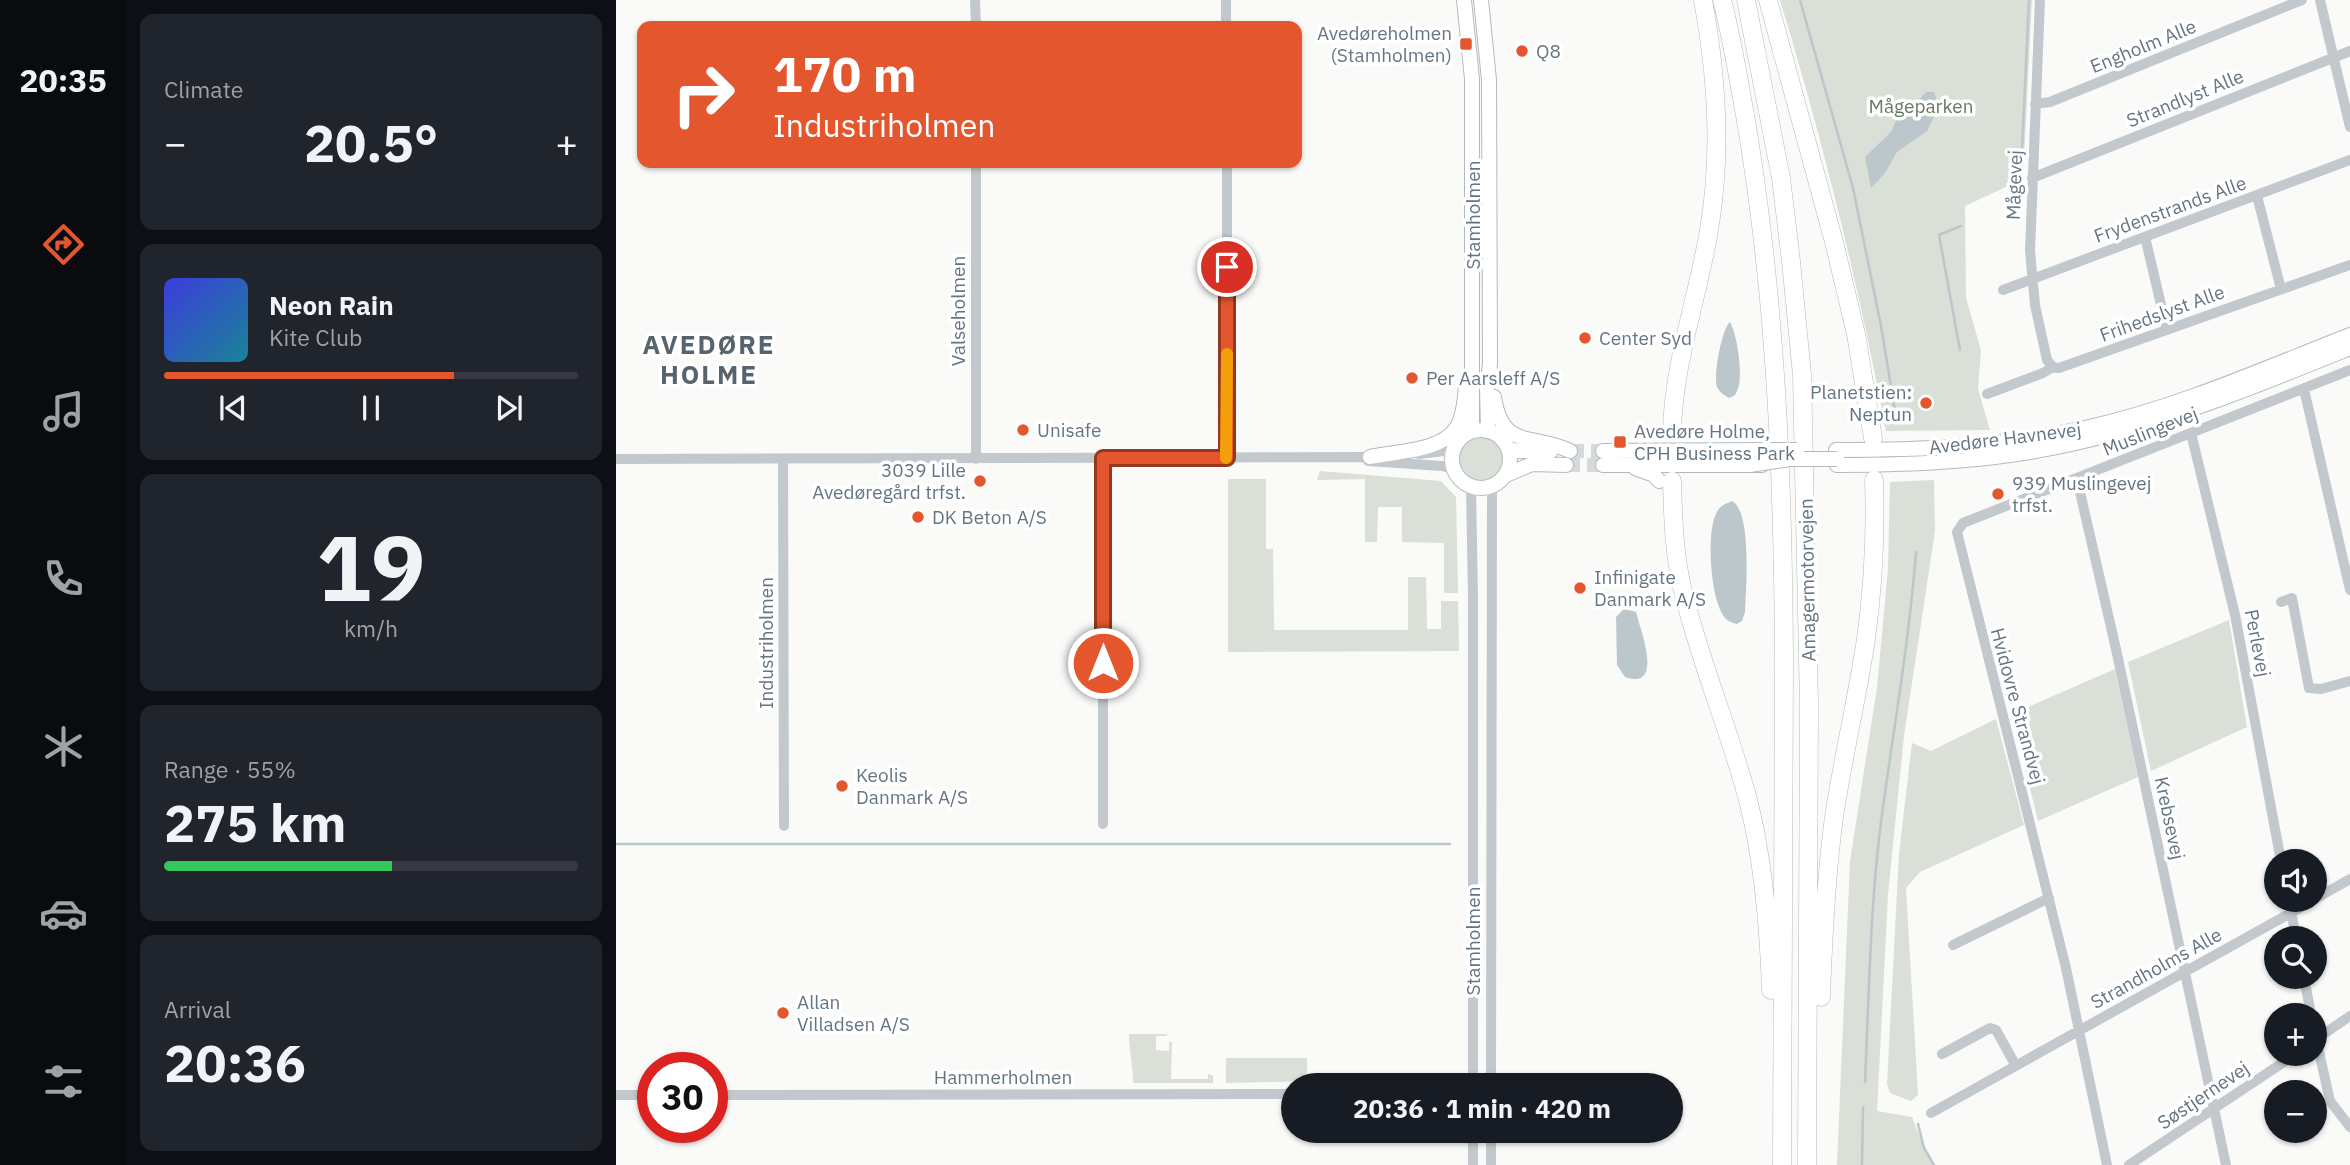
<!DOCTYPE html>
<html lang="en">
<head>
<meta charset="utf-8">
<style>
  :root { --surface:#171b24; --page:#20242c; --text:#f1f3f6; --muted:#9ea1a6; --line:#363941; --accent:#e4572e }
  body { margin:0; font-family:"IBM Plex Sans",sans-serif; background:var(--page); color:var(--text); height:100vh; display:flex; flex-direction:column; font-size:26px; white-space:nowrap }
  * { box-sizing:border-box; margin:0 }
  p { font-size:23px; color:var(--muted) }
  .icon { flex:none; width:38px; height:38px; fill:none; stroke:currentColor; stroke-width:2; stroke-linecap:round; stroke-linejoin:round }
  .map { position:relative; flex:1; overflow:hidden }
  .sheet { display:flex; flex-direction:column; gap:14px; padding:14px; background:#0d0f14; width:490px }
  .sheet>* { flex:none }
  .hud { position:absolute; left:21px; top:21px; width:665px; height:147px; border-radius:14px; box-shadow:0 2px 5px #0004; background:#e4572e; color:#fff; overflow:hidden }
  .buttons { position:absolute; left:1648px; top:849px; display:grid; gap:14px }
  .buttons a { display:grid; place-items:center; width:63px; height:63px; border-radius:50%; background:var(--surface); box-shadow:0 2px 5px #0004; font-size:35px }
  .speed { position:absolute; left:21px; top:1052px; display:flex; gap:14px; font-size:35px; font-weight:700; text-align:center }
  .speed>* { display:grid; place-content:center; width:91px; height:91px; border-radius:50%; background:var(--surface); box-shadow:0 2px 5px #0004; line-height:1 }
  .speed .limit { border:10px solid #d22; background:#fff; color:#111 }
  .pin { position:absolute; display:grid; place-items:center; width:60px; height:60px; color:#fff; margin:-30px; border:4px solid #fff; border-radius:50%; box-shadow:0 2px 7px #0007 }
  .me { position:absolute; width:77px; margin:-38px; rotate:0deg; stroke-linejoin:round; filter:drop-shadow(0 0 5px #0008) }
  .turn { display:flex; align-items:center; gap:24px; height:147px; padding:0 21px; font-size:32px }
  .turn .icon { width:91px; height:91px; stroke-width:2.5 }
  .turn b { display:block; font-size:49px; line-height:60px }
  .big { font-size:52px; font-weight:700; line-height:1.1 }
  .sheet .card { flex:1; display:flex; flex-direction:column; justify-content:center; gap:10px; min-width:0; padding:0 24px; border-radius:14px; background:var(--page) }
  .sheet .dial { align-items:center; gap:0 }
  .dial b { font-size:91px; line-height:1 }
  .song { display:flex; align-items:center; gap:21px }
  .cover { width:84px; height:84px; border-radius:10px; background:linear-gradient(135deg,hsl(240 70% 55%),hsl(190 70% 35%)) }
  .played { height:7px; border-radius:4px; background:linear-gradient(90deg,var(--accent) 70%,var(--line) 70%) }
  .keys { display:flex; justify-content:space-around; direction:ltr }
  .heat { display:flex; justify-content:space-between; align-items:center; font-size:38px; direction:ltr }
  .charge { height:10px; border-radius:5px; background:linear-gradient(90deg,#34c759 55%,var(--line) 0) }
  .trip { position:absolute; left:665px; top:1073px; width:402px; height:70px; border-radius:35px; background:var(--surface); box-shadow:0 2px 5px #0004; font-weight:700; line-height:70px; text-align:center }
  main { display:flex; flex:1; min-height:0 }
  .tab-bar { display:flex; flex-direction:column; width:126px; justify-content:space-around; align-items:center; background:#090b0e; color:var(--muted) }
  .tab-bar .icon { width:49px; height:49px }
  .tab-bar .on { color:var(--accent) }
  .tab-bar b { font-size:32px; color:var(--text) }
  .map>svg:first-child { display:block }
  .green { fill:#dadfd7 }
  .water { fill:#bbc7cb }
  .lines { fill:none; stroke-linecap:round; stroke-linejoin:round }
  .stream { stroke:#bbc7cb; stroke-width:2.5 }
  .secondary-tunnel { stroke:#d5d9db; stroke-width:14; stroke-dasharray:14 7; stroke-linecap:butt }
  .secondary-casing { stroke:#b3babf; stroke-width:16 }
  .highway-casing { stroke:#b4b9bd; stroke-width:19 }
  .street { stroke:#c3c8cc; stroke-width:10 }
  .secondary { stroke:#fff; stroke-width:14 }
  .highway { stroke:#fff; stroke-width:18 }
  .secondary-bridge-casing { stroke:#b3babf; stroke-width:16; stroke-linecap:butt }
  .secondary-bridge { stroke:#fff; stroke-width:14 }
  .route-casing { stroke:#94391e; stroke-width:18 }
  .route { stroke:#e4572e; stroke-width:12 }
  .slow { stroke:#f59e0b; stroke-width:12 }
  .poi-dot { fill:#e4572e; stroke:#fff; stroke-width:2.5 }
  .labels { text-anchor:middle; stroke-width:7; stroke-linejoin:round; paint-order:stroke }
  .poi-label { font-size:19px; fill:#657683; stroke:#fff; text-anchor:start }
  .street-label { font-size:19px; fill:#657683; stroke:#fff }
  .park-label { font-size:19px; fill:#687a64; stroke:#fff }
  .district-label { font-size:26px; font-weight:bold; letter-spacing:2px; fill:#57646e; stroke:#fff }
</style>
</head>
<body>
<main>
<nav class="tab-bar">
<b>20:35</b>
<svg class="icon on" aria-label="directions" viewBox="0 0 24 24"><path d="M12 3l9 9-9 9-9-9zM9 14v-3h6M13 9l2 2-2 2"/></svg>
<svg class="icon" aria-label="music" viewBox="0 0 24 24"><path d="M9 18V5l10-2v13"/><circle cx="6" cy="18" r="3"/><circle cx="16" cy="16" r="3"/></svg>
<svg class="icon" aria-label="phone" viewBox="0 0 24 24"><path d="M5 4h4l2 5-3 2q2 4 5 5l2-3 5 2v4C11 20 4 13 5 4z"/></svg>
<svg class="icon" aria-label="climate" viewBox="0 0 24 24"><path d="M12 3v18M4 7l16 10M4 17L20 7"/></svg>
<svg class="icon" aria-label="car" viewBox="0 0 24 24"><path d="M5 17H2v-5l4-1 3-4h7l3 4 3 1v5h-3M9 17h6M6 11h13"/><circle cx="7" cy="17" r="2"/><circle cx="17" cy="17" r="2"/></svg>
<svg class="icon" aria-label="filters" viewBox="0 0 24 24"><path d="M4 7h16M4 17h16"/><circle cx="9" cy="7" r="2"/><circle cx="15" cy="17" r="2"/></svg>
</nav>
<section class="sheet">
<div class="card"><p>Climate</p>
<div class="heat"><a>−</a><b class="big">20.5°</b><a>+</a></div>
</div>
<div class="card">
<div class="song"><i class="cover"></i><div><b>Neon Rain</b><p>Kite Club</p></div></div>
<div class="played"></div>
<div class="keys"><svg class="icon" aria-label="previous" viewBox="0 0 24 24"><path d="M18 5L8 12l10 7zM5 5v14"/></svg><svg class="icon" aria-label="pause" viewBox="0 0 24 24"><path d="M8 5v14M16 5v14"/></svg><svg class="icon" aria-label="next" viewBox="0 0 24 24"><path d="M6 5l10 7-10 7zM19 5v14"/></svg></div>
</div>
<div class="card dial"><b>19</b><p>km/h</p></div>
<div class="card"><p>Range · 55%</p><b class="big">275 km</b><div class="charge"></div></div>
<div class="card"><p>Arrival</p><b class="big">20:36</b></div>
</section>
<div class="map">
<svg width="1734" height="1165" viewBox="0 0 1734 1165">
  <rect width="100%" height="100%" fill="#fafaf8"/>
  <path class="green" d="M1164 0H1416L1407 179 1349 206 1350 298 1365 350 1362 389 1374 430 1270 431C1243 285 1207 142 1164 0Z
    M842 460a24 24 0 1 1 48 0a24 24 0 1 1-48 0Z
    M704 471 825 481 840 497 842 593H828V543L786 542V507H762L761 542H749V479L701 480Z
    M612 479H650V549H657L658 630H792V577H810L811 629H825V601H842L843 651 612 652Z
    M1318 480 1319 531 1288 736 1272 895 1261 1111 1296 1117 1306 1142 1319 1165H1221L1234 861 1261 688 1272 569 1274 482Z
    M1613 620 1631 727 1535 771 1512 662Z
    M1499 669 1522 777 1422 821 1396 714Z
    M1380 719 1408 825 1304 872 1290 888 1302 1095 1295 1101 1274 1093 1271 1084 1283 854 1296 743 1315 751Z
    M513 1034H552L550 1036H540V1050L553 1051V1042H556L555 1079H592V1074L597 1076V1083H517C517 1066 513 1051 513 1034Z
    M610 1058H691V1081H694L610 1083Z"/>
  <path class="water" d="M1310 92H1318L1323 106 1311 131 1281 152 1269 173 1255 188 1249 157 1275 132 1283 114 1294 110Z
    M1114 322C1121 333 1128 378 1121 391 1119 396 1118 396 1113 398 1108 395 1104 393 1101 387 1097 376 1106 328 1114 322Z
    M1116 501C1136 511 1130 590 1129 612L1126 621 1121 624C1118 623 1114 622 1111 620 1094 605 1090 533 1100 514 1103 506 1109 504 1116 501Z
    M1008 609 1020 612C1024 629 1049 691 1009 677L1001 665 1000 617Z"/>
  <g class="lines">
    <path class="stream" d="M1184 0 1237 188 1265 326 1280 417
      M1405 171 1413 0
      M1344 350 1323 235 1345 226
      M0 844H834
      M1249 1082C1253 996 1254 908 1265 822 1277 732 1293 643 1300 552
      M1302 1124 1308 1148 1318 1165
      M1246 1165 1247 1107"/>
    <path class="secondary-tunnel" d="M954 451H987
      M950 465H987"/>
    <g class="secondary-casing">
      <path id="secondary" d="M848 0 856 79V431
        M865 0 873 80 874 364 871 388 872 430
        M878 397C886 451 918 433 954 451
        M836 459a29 29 0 1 1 58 0a29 29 0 1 1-58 0Z
        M893 449 902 451H935
        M1220 450C1304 450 1387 447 1469 428 1560 408 1647 369 1734 335
        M987 451 1152 450
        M754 457C781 451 825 452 841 427 849 415 848 396 851 383
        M987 465H1146
        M1221 465C1303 465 1384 461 1464 442 1557 420 1645 384 1734 348
        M1019 468 1038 475 1043 481
        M890 475 916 464 950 465"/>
    </g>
    <g class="highway-casing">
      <path id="highway" d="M1106 0C1116 38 1122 77 1129 115 1160 295 1167 477 1168 660 1168 828 1166 997 1166 1165
        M1130 0 1165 178 1175 261 1186 375 1193 704 1191 1165
        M1152 0 1218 242 1240 334 1257 438
        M1056 430C1058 361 1082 297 1093 230 1106 154 1101 76 1087 0
        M1056 481C1057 517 1058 553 1066 587 1083 660 1113 728 1132 800 1148 862 1153 927 1155 990
        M1205 997C1207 937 1210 877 1218 817 1227 757 1241 699 1250 639 1257 587 1260 533 1258 480"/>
    </g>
    <path class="street" d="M359 0 360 26
      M610 0V26
      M1424 0 1414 251 1419 305 1431 360 1437 367
      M1704 0 1734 127
      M1419 104 1434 102 1686 0
      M360 163V459
      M611 163V458
      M1416 178 1734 51
      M1641 196 1665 289
      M1529 237 1551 330
      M1387 290 1734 160
      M1688 389 1734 590
      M1371 394 1427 373 1437 367 1443 368 1734 265
      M1575 433 1619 615 1665 861
      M803 454 837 450
      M487 458V824
      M0 459 760 457
      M167 459 168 826
      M752 461 826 466 837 469
      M1461 479 1500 649 1610 1165
      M855 487 857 598V1085
      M1665 602 1676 598 1693 688 1705 689 1734 681
      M1699 899 1734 879
      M1673 900 1680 938
      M1337 945 1433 898
      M1688 976 1695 1015
      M1699 1034 1714 1101 1734 1127
      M1699 1040 1734 1016
      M1326 1054 1374 1028 1380 1030 1400 1066
      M875 1085 876 487
      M0 1095H37
      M96 1095 677 1094
      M1315 1113 1698 900
      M857 1165V1130
      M875 1165V1130
      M1491 1165 1450 968 1341 532 1347 523 1734 370
      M1513 1165 1680 1054"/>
    <use href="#secondary" class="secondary"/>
    <use href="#highway" class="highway"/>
    <g class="secondary-bridge-casing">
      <path id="secondary-bridge" d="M1152 450H1181
        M1134 465 1174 459H1221"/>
    </g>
    <use href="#secondary-bridge" class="secondary-bridge"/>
  </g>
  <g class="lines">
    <g class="route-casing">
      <path id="route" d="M487 663V458H611V267"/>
    </g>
    <use href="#route" class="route"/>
    <path class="slow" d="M610 458 611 354"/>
  </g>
  <g class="poi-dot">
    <rect x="843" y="37" width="14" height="14" rx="3.5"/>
    <circle cx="906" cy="51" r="7"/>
    <circle cx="969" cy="338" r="7"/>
    <circle cx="796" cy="378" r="7"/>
    <circle cx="1310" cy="403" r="7"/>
    <circle cx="407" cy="430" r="7"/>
    <rect x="997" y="435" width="14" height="14" rx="3.5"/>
    <circle cx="364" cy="481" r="7"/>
    <circle cx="1382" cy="494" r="7"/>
    <circle cx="302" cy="517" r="7"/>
    <circle cx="964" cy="588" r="7"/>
    <circle cx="226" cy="786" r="7"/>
    <circle cx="167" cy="1013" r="7"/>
  </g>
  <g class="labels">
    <g class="poi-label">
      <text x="836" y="40" text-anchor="end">Avedøreholmen<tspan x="836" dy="22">(Stamholmen)</tspan></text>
      <text x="920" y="58">Q8</text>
      <text x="983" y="345">Center Syd</text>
      <text x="810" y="385">Per Aarsleff A/S</text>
      <text x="1296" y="399" text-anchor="end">Planetstien:<tspan x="1296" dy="22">Neptun</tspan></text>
      <text x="421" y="437">Unisafe</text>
      <text x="1018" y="438">Avedøre Holme,<tspan x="1018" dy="22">CPH Business Park</tspan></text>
      <text x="350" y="477" text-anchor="end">3039 Lille<tspan x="350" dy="22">Avedøregård trfst.</tspan></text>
      <text x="1396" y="490">939 Muslingevej<tspan x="1396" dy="22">trfst.</tspan></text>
      <text x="316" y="524">DK Beton A/S</text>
      <text x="978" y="584">Infinigate<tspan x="978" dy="22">Danmark A/S</tspan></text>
      <text x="240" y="782">Keolis<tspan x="240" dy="22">Danmark A/S</tspan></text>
      <text x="181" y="1009">Allan<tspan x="181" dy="22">Villadsen A/S</tspan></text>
    </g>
    <g class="street-label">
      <text transform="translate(1527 46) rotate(-22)" y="7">Engholm Alle</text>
      <text transform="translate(1569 98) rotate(-22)" y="7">Strandlyst Alle</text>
      <text transform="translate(1398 185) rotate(-88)" y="7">Mågevej</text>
      <text transform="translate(1554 209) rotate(-20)" y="7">Frydenstrands Alle</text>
      <text transform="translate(857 215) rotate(-90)" y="7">Stamholmen</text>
      <text transform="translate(342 311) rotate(-90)" y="7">Valseholmen</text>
      <text transform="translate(1546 313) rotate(-20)" y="7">Frihedslyst Alle</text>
      <text transform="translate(1534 431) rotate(-22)" y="7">Muslingevej</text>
      <text transform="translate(1389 438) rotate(-7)" y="7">Avedøre Havnevej</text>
      <text transform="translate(1191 580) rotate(-91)" y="7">Amagermotorvejen</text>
      <text transform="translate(150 643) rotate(-90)" y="7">Industriholmen</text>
      <text transform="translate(1642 643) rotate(79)" y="7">Perlevej</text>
      <text transform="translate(1402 706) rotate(75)" y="7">Hvidovre Strandvej</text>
      <text transform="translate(1554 818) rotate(78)" y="7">Krebsevej</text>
      <text transform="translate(857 941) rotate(-90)" y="7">Stamholmen</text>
      <text transform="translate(1540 968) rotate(-29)" y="7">Strandholms Alle</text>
      <text x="387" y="1084">Hammerholmen</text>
      <text transform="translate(1587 1095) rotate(-34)" y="7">Søstjernevej</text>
    </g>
    <g class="park-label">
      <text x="1305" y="113">Mågeparken</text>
    </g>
    <g class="district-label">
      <text x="93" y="354">AVEDØRE<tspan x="93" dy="30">HOLME</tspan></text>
    </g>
  </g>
</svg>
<div class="buttons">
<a><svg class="icon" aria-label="sound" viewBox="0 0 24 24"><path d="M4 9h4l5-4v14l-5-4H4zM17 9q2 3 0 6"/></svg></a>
<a><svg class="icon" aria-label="search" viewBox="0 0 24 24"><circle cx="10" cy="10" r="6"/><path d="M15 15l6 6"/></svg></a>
<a>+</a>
<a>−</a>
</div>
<div class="speed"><div class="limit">30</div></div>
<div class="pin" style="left:611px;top:267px;background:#d93025"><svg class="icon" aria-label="arrive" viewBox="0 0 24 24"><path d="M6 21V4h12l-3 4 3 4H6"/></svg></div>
<svg class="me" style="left:487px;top:663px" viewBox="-20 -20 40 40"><circle r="17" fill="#e4572e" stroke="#fff" stroke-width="3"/><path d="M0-11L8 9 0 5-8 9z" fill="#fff"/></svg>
<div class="trip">20:36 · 1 min · 420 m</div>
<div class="hud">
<div class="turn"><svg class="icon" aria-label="right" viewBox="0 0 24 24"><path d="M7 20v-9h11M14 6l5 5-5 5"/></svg><div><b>170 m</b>Industriholmen</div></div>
</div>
</div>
</main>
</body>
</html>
